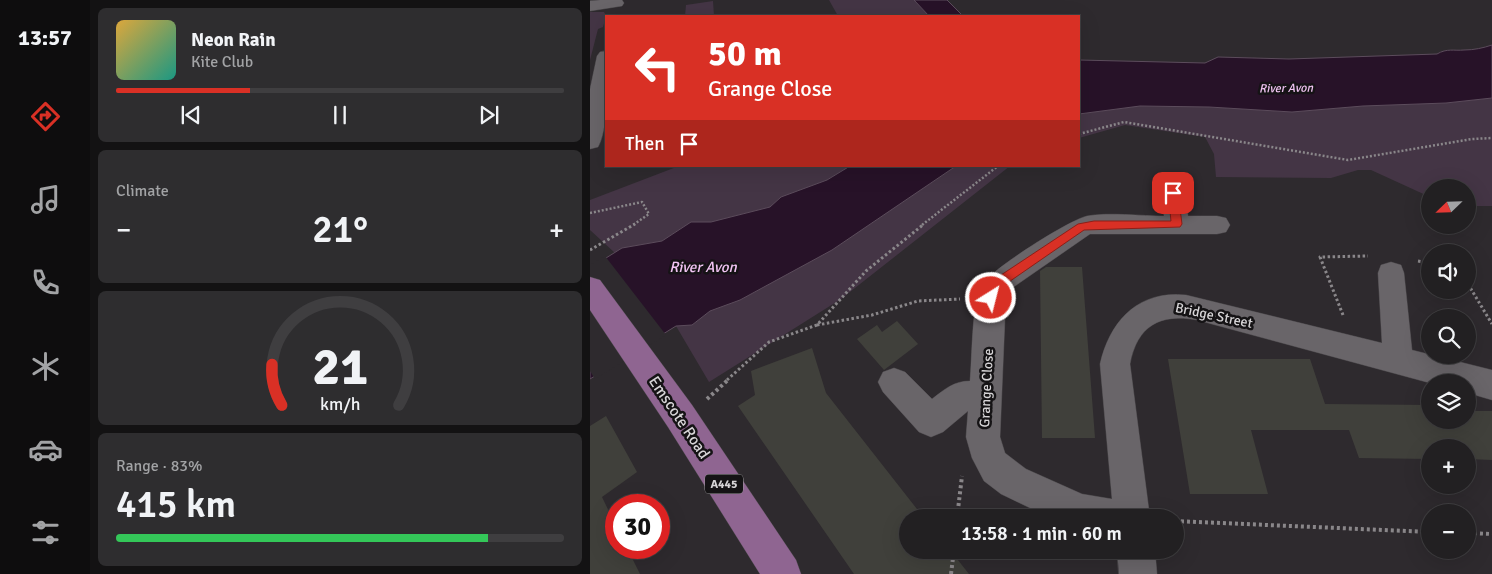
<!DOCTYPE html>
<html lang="en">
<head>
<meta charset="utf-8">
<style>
  :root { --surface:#222022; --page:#2e2d2f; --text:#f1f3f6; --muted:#a2a3a5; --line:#3f3e40; --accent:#d93025 }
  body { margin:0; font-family:Signika,sans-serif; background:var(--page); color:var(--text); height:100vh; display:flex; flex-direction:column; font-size:19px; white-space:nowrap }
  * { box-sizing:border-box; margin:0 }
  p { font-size:16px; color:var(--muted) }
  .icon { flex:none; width:28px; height:28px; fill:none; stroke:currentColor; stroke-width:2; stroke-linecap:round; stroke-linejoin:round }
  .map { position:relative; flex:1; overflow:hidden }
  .side { display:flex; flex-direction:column; gap:8px; padding:8px; background:#131213; width:500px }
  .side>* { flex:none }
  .hud { position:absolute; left:15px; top:15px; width:475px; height:152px; border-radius:0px; box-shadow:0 5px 20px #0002,0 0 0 1px var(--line); background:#d93025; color:#fff; overflow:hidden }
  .needle { width:32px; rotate:247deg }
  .controls { position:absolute; left:831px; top:179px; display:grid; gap:10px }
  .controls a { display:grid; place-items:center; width:55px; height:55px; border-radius:50%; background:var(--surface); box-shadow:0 5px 20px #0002,0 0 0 1px var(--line); font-size:25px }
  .speed { position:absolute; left:15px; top:494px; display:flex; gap:10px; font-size:25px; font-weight:700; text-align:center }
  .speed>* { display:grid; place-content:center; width:65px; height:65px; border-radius:50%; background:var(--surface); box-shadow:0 5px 20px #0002,0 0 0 1px var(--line); line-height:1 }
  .speed .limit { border:8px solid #d22; background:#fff; color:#111 }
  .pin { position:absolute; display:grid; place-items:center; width:42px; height:42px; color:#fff; margin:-21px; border-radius:10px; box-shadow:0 2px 8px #0006 }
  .me { position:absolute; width:55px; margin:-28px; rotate:36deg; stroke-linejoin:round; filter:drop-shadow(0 0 4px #0008) }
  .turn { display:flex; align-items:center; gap:18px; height:105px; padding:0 20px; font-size:22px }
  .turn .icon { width:65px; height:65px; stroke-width:2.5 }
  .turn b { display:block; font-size:35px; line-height:42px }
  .then { display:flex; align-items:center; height:48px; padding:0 20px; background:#0003; gap:10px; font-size:19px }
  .big { font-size:38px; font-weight:600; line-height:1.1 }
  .side .card { flex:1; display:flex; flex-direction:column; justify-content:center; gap:8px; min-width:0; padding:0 18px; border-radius:8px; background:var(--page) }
  .side .dial { align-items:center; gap:0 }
  .dial svg { height:130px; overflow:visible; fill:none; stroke:var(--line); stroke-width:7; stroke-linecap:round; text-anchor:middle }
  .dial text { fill:var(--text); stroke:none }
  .song { display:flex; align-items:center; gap:15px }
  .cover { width:60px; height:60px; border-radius:8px; background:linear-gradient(135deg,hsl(40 70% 55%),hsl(170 70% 35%)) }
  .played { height:5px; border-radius:2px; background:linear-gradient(90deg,var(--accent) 30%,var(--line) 30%) }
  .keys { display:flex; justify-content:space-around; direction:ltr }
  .heat { display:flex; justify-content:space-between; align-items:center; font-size:28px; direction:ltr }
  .charge { height:8px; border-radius:4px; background:linear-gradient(90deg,#34c759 83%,var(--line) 0) }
  .trip { position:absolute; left:309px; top:509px; width:285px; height:50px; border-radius:25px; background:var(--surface); box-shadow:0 5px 20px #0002,0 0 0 1px var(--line); font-weight:600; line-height:50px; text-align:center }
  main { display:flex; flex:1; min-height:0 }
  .tabs { display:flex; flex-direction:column; width:90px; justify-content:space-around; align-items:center; background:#0e0d0e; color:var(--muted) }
  .tabs .icon { width:35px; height:35px }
  .tabs .on { color:var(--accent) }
  .tabs b { font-size:22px; color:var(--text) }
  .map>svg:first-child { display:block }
  .green { fill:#443545 }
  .water { fill:#271228; stroke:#5c4c5c }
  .pier { fill:#2e2a2e }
  .building { fill:#40403b }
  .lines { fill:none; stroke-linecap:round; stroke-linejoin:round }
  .minor-casing { stroke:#484548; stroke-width:1 }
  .major-casing { stroke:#484548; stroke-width:1 }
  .path-far2 { stroke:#8a878a; stroke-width:2.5; stroke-dasharray:2 2; stroke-linecap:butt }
  .path-far1 { stroke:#8a878a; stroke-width:3; stroke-dasharray:2.5 2.5; stroke-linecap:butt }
  .path { stroke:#8a878a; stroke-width:4; stroke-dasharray:3 3; stroke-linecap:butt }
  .minor { fill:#696569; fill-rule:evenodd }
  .major { fill:#8f6591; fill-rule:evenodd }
  .route { fill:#d93025; stroke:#8d1f18 }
  .labels { text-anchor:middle; stroke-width:5; stroke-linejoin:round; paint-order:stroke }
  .far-water-label { font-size:12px; font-style:italic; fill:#f1c4f3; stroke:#151315 }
  .shield { fill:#151315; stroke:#9d9b9d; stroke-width:1 }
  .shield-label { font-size:12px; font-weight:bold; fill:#d7d5d7 }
  .street-label { font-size:14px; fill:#d7d5d7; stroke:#151315 }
  .water-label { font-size:15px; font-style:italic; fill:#f1c4f3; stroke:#151315 }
  .near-street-label { font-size:16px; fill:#d7d5d7; stroke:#151315 }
</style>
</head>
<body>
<main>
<nav class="tabs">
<b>13:57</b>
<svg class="icon on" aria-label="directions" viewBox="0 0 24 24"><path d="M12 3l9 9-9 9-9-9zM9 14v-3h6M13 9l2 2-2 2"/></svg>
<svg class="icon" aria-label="music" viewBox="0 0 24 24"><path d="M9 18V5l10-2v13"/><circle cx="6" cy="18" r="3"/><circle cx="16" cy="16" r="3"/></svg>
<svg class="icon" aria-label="phone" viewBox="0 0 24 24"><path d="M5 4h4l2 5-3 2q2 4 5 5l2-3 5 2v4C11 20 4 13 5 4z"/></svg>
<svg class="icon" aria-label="climate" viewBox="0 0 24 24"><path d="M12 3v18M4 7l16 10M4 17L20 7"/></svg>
<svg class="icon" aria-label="car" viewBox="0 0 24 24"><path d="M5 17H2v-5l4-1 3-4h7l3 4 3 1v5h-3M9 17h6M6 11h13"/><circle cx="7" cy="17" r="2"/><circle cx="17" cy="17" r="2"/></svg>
<svg class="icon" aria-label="filters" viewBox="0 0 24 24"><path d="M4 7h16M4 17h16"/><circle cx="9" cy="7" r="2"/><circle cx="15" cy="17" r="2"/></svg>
</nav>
<section class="side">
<div class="card">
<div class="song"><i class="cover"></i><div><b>Neon Rain</b><p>Kite Club</p></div></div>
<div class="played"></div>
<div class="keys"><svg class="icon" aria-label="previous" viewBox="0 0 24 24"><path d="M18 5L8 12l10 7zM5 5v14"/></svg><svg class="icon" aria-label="pause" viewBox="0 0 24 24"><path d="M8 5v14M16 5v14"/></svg><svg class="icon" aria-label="next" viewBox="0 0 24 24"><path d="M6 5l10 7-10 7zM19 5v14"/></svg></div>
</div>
<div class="card"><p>Climate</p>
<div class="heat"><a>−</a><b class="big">21°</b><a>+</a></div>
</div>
<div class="card dial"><svg viewBox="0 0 100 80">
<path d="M14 69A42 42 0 1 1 86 69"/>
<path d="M14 69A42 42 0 0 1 8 44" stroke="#d93025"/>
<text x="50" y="56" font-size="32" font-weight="700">21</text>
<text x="50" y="72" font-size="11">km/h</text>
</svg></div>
<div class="card"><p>Range · 83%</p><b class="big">415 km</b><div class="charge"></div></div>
</section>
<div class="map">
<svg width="902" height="574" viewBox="0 0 902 574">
  <rect width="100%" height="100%" fill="#2e2a2e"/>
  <path class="green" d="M239 0H324L339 16H248Z
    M123 1 124 16H95L96 5Z
    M0 12H14L16 16 13 27 8 29 0 60Z
    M902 98V206H878V188H840V197L781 170H768L741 178 626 177 624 154 615 137 535 125 489 138V114L550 106 619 107 702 112 773 106 856 103Z
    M89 166H260L237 180 191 197 180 207 121 222H101L72 241 32 248 25 253 0 230V200Z
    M366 166H420L251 299 119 382 86 326 102 325 120 311 150 300 242 250Z"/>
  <path class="water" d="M324 0H357L373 16H339Z
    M902 45V98L856 103 773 106 702 112 619 107 550 106 489 114V60L615 63 628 57 699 59 847 54C857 48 864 51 874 50 884 50 893 48 902 45Z
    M260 166H366L242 250 150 300 120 311 102 325 86 326 0 379V268L32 248 72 241 101 222H121L180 207 191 197 237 180Z"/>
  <path class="pier" d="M15 256 76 335 5 379 0 371V265Z"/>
  <path class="building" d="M456 267H492L505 438H452L450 271Z
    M307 321 328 344 294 370 267 339 287 325 292 332Z
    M222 348 236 393 334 518H318V550H360L379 574H264L148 406 165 395 161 371Z
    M578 359H720L735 404 840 405V420H878V411H902V460L878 459V448H840V459L769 458 759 430H661L678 494H600Z
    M16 416 47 472 12 497 26 526V548H37L50 574H0V426Z"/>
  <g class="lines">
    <g class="minor-casing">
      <path id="minor" d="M10 0H32L34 3 32 6 0 11V1Z
        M16 51C17 73 19 129 8 147L0 149V89L7 56 10 52Z
        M583 185 591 187 595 193 598 216H627L636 218 640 225 636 232 627 234H500L425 286 416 294 410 437 415 453 436 469 492 494 522 499 510 364C520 320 549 290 596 295L792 343 788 273 791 265 801 262 811 265 814 273 822 350 902 370V400L878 393V382L840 383 607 320C570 313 547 326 540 364L560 518H461L411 494 394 481 382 458 376 437 378 411 353 432 341 437 329 432 293 392 288 382 293 372 304 368 315 372 342 399C355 389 364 381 380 381 382 358 382 306 390 287 398 271 479 220 497 216 517 212 552 216 574 216L571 193 575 187Z
        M527 550H565L567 574H529Z"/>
    </g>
    <g class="major-casing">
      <path id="major" d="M0 277 10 280 102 405 206 560 211 574H170L78 427 0 310Z"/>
    </g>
    <path class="path-far2" d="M489 134 534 122 758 160 882 139 902 138
      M0 213 52 202 59 214 43 225
      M332 225 408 166"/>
    <path class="path-far1" d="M0 250 45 224
      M828 261 840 263
      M878 284 902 324
      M753 315 730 257 778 256
      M227 325 282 315 328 301 370 299
      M137 380 179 342 227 325 276 271 334 224"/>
    <path class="path" d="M117 399 139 379
      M367 518 372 476
      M585 521 840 532
      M878 533 902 534
      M361 574 364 550"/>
    <use href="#minor" class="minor"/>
    <use href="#major" class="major"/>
  </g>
  <path class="route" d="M583 189 588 193 592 224 590 227 494 230 413 286 405 301H397L395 298 399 286 405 279 488 224 504 221H581L578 193Z"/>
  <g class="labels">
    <g class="far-water-label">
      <text transform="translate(696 88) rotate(-1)" y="4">River Avon</text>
    </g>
    <rect class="shield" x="115" y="474.5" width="38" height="19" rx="4"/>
    <g class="shield-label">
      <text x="134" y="488">A445</text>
    </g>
    <g class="street-label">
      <text transform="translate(624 315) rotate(12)" y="5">Bridge Street</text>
      <text transform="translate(396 388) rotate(-87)" y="5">Grange Close</text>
    </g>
    <g class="water-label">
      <text x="113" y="272">River Avon</text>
    </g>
    <g class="near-street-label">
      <text transform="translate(90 417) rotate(56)" y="6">Emscote Road</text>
    </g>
  </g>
</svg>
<div class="controls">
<a><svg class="needle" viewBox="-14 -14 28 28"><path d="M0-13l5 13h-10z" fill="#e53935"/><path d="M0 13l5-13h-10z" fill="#a2a3a5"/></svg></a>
<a><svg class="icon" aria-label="sound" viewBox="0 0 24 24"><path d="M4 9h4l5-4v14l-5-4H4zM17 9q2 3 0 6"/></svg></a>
<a><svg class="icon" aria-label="search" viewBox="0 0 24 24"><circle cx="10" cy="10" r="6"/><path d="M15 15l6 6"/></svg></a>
<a><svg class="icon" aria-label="layers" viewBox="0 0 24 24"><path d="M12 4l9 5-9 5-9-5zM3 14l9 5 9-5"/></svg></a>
<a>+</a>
<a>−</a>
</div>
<div class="speed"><div class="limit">30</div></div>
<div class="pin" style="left:583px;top:193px;background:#d93025"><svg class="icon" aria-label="arrive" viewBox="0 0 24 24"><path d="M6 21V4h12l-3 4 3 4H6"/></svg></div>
<svg class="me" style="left:401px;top:298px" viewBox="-20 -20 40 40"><circle r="17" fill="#d93025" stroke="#fff" stroke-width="3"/><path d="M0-11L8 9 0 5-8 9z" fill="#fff"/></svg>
<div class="trip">13:58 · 1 min · 60 m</div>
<div class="hud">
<div class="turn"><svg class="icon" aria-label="left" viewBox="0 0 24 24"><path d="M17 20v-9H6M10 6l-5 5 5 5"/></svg><div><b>50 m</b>Grange Close</div></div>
<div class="then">Then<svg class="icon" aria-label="arrive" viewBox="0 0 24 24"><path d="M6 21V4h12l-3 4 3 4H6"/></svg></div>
</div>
</div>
</main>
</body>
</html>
